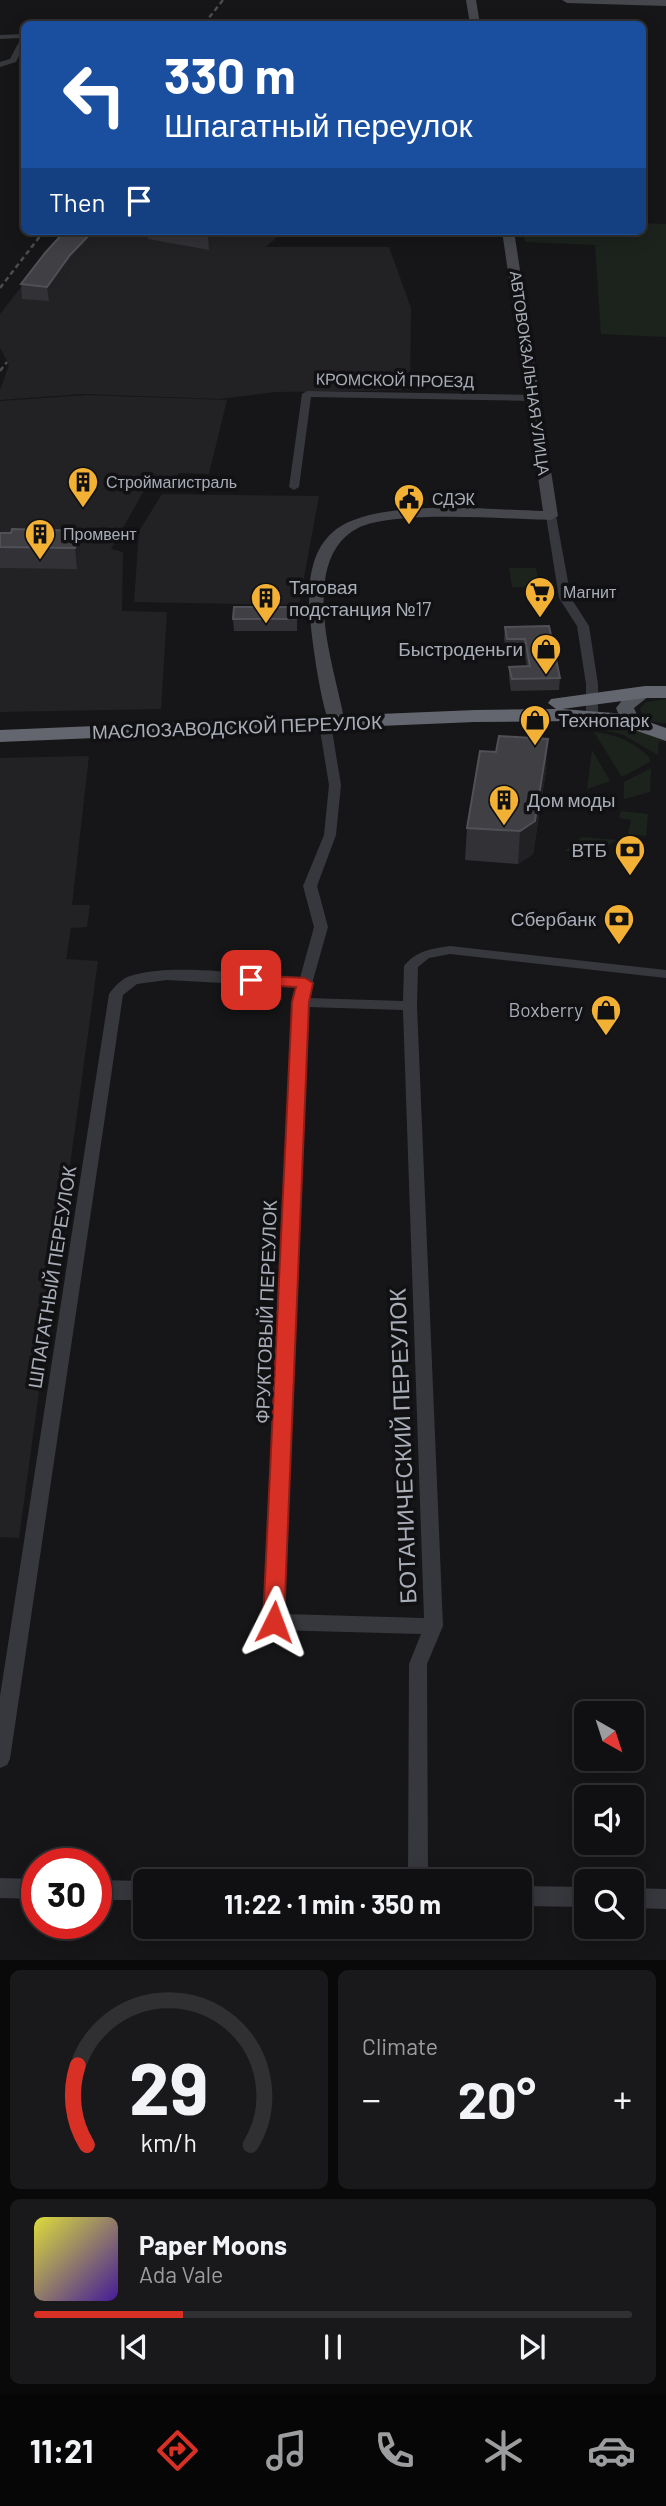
<!DOCTYPE html>
<html lang="en">
<head>
<meta charset="utf-8">
<style>
  :root { --surface:#101012; --page:#19191b; --text:#f1f3f6; --muted:#9c9d9f; --line:#303032; --accent:#d93025 }
  body { margin:0; font-family:Barlow,sans-serif; background:var(--page); color:var(--text); height:100vh; display:flex; flex-direction:column; font-size:26px; white-space:nowrap }
  * { box-sizing:border-box; margin:0 }
  p { font-size:23px; color:var(--muted) }
  .icon { flex:none; width:38px; height:38px; fill:none; stroke:currentColor; stroke-width:2; stroke-linecap:round; stroke-linejoin:round }
  .map { position:relative; height:1960px; overflow:hidden }
  .drawer { display:flex; flex-direction:column; gap:10px; padding:10px; background:#09090a; flex:1 }
  .drawer>* { flex:none }
  .top-card { position:absolute; left:21px; top:21px; width:625px; height:214px; border-radius:10px; box-shadow:0 4px 18px #0003,0 0 0 2px var(--line); background:#1a4fa0; color:#fff; overflow:hidden }
  .needle { width:46px; rotate:141deg }
  .fabs { position:absolute; left:574px; top:1701px; display:grid; gap:14px }
  .fabs a { display:grid; place-items:center; width:70px; height:70px; border-radius:10px; background:var(--surface); box-shadow:0 4px 18px #0003,0 0 0 2px var(--line); font-size:35px }
  .speed { position:absolute; left:21px; top:1848px; display:flex; gap:14px; font-size:35px; font-weight:700; text-align:center }
  .speed>* { display:grid; place-content:center; width:91px; height:91px; border-radius:50%; background:var(--surface); box-shadow:0 4px 18px #0003,0 0 0 2px var(--line); line-height:1 }
  .speed .limit { border:10px solid #d22; background:#fff; color:#111 }
  .pin { position:absolute; display:grid; place-items:center; width:60px; height:60px; color:#fff; margin:-30px; border-radius:14px; box-shadow:0 4px 10px #0006 }
  .me { position:absolute; width:77px; margin:-38px; rotate:3deg; stroke-linejoin:round; filter:drop-shadow(0 0 5px #0008) }
  .turn { display:flex; align-items:center; gap:24px; height:147px; padding:0 28px; font-size:32px }
  .turn .icon { width:91px; height:91px; stroke-width:2.5 }
  .turn b { display:block; font-size:49px; line-height:60px }
  .then { display:flex; align-items:center; height:66px; padding:0 28px; background:#0003; gap:14px; font-size:26px }
  .big { font-size:52px; font-weight:700; line-height:1.1 }
  .drawer .card { flex:1; display:flex; flex-direction:column; justify-content:center; gap:10px; min-width:0; padding:0 24px; border-radius:10px; background:var(--page) }
  .drawer .dial { align-items:center; gap:0 }
  .dial svg { height:182px; overflow:visible; fill:none; stroke:var(--line); stroke-width:7; stroke-linecap:round; text-anchor:middle }
  .dial text { fill:var(--text); stroke:none }
  .song { display:flex; align-items:center; gap:21px }
  .cover { width:84px; height:84px; border-radius:10px; background:linear-gradient(135deg,hsl(60 70% 55%),hsl(260 70% 35%)) }
  .played { height:7px; border-radius:4px; background:linear-gradient(90deg,var(--accent) 25%,var(--line) 25%) }
  .keys { display:flex; justify-content:space-around; direction:ltr }
  .heat { display:flex; justify-content:space-between; align-items:center; font-size:38px; direction:ltr }
  .drawer .tiles { flex:1; display:grid; gap:10px; grid-template-columns:1fr 1fr }
  .card:last-child { grid-column:span 2 }
  .trip { position:absolute; left:133px; top:1869px; width:399px; height:70px; border-radius:10px; background:var(--surface); box-shadow:0 4px 18px #0003,0 0 0 2px var(--line); font-weight:700; line-height:70px; text-align:center }
  .dock { display:flex; height:112px; justify-content:space-around; align-items:center; background:#060607; color:var(--muted) }
  .dock .icon { width:49px; height:49px }
  .dock .selected { color:var(--accent) }
  .dock b { font-size:32px; color:var(--text) }
  .map>svg:first-child { display:block }
  .built { fill:#222225 }
  .green { fill:#1c231d }
  .lines { fill:none; stroke-linecap:round; stroke-linejoin:round }
  .street { fill:#37383d; fill-rule:evenodd }
  .secondary { fill:#45474d; fill-rule:evenodd }
  .primary { fill:#53555c; fill-rule:evenodd }
  .highway { fill:#63666e; fill-rule:evenodd }
  .rail { stroke:#4a4c52; stroke-width:2.5; stroke-dasharray:5 3.5; stroke-linecap:butt }
  .wall { fill:#323236 }
  .shaded-wall { fill:#212124 }
  .building { fill:#3f3f44; stroke:#4f5156; stroke-width:2 }
  .route { fill:#d93025; stroke:#8d1f18; stroke-width:2 }
  .labels { text-anchor:middle; stroke-width:7; stroke-linejoin:round; paint-order:stroke }
  .far-street-label { font-size:16px; fill:#a8adb8; stroke:#111113 }
  .far-poi-label { font-size:16px; fill:#a8adb8; stroke:#111113; text-anchor:start }
  .poi-label { font-size:19px; fill:#a8adb8; stroke:#111113; text-anchor:end }
  .street-label { font-size:19px; fill:#a8adb8; stroke:#111113 }
  .near-street-label { font-size:23px; fill:#a8adb8; stroke:#111113 }
</style>
</head>
<body>
<div class="map">
<svg width="666" height="1960" viewBox="0 0 666 1960">
  <rect width="100%" height="100%" fill="#161618"/>
  <path class="built" d="M65 231H284L266 247H389L411 308 410 390 276 392 220 399 83 394 0 400V390L9 365 0 348V314Z
    M87 395 227 400 209 474 179 473 167 489H145L111 549 123 552 122 611 167 612 161 709 0 712V401Z
    M162 494 319 496 299 605 134 602 139 531Z
    M89 756 72 905H90L87 927 71 928 66 959 98 961 19 1538 0 1537V758Z"/>
  <path class="green" d="M642 223 666 224V337L601 334 595 245 525 242 523 231H642Z
    M509 568H536L539 587H512Z
    M666 699V723C655 723 643 721 640 709L646 702Z
    M583 721 627 725 666 742 659 741 658 755 622 734 583 726Z
    M594 732C616 734 634 742 649 757L650 762 622 777Z
    M592 750 610 781 587 789Z
    M651 768 650 792 624 799V782Z
    M621 811 648 814 646 836 628 834 631 820 619 818Z
    M582 837 617 840 595 853 565 851Z"/>
  <g class="lines">
    <path class="street" d="M24 34V45L16 62 0 67V62L10 59 21 38 0 39V35Z
      M307 391 533 395 538 398 533 401 311 397 299 487 294 490 289 487 302 394Z
      M551 513 556 516 571 598 589 626 598 684V716L592 720 586 716V684L577 626 559 598 546 516Z
      M325 720 331 724 341 785 336 835 317 886 328 927 308 998 403 1001 404 966C417 950 431 949 450 946L666 970V978L450 954 429 958 418 967 417 1006 443 1626 427 1664 428 1881H408L409 1664 421 1634 274 1630 267 1628 265 1622 293 1002 297 987 167 980 137 984 123 995 10 1759 7 1765 0 1768V1696L109 994C114 987 121 979 130 976 171 962 255 975 300 978L314 927 303 886 324 835 329 785 319 724ZM307 1007 403 1010 424 1618 284 1614Z
      M0 1878 37 1879V1899L0 1898Z
      M96 1880 147 1881H145V1900H96Z
      M520 1886 586 1887V1907L520 1906Z
      M632 1888 666 1889V1909L632 1908Z"/>
    <path class="secondary" d="M466 0H476L480 24H470Z
      M562 0H666V6L567 3Z
      M502 231H514L558 516 551 520C507 519 395 510 358 528 340 537 330 554 326 574 317 623 336 676 345 723L337 728 331 727C322 710 313 648 311 627 307 596 307 554 333 532 372 497 491 510 543 511Z"/>
    <path class="primary" d="M645 687 654 692 634 708 637 715 646 723 643 727C628 731 621 721 616 708L628 693Z"/>
    <path class="highway" d="M645 686H666V698H645L562 709 626 714 666 728V741L623 726 574 721 475 722 0 742V730L475 710 556 709 548 703 551 699Z"/>
    <path class="rail" d="M204 24 223 0
      M0 288 44 231
      M0 371 7 362"/>
  </g>
  <path class="wall" d="M65 231H117L113 235 104 234 72 270 49 301 22 299 21 284Z
    M147 231H226V236L209 250 148 239Z
    M80 531 82 552 77 569 0 568V533Z
    M297 607V631H234L233 619Z
    M549 626 560 678 559 690 511 691 509 678V667L527 666 524 651H506L504 639 505 627Z
    M546 771 533 854 518 864 465 860 467 828Z"/>
  <path class="shaded-wall" d="M93 231H104V234L72 270 49 301 47 287 70 255Z
    M214 231H226V236L209 250 208 236Z
    M80 531 82 552 77 569 75 548Z
    M548 739 546 771 533 854 518 864 520 831Z"/>
  <path class="building" d="M65 231H93L70 255 47 287 21 284 45 253Z
    M182 231H214L208 236Z
    M12 529 80 531 75 548 0 547V533H11Z
    M234 607H297V619H233Z
    M549 626 560 678 512 679 509 667 530 666 525 639H507L505 627Z
    M499 736 548 739 535 821 520 831 467 828 480 751 496 752Z"/>
  <path class="route" d="M251 975 305 978 313 983 309 1002 284 1622 281 1629 274 1631 266 1629 263 1622 292 1002 296 987 245 984 243 980Z"/>
  <defs>
    <g id="building-pin" transform="scale(1.575)"><path d="M0 17L-7.5 6A9.5 9.5 0 1 1 7.5 6Z" fill="#f2b134" stroke="#111113"/><path d="M-4-6H4V6H1V3H-1V6H-4ZM-2.5-4.3h1.7v1.8h-1.7ZM.8-4.3h1.7v1.8H.8ZM-2.5-1h1.7V.8h-1.7ZM.8-1h1.7V.8H.8Z" fill="#111"/></g>
    <g id="civic-pin" transform="scale(1.575)"><path d="M0 17L-7.5 6A9.5 9.5 0 1 1 7.5 6Z" fill="#f2b134" stroke="#111113"/><path d="M-.6-6.5H3V-4.5H.6V-3L4-1V1h2V6H-6V1h2V-1L-.6-3ZM-1.2 2.5V6h2.4V2.5Z" fill="#111"/></g>
    <g id="supermarket-pin" transform="scale(1.575)"><path d="M0 17L-7.5 6A9.5 9.5 0 1 1 7.5 6Z" fill="#f2b134" stroke="#111113"/><path d="M-6-5.5h2.5l.6 2H6L4.5 2H-2.5L-4.4-4H-6ZM-1.5 3.2a1.3 1.3 0 1 0 .1 0ZM3 3.2a1.3 1.3 0 1 0 .1 0Z" fill="#111"/></g>
    <g id="shop-pin" transform="scale(1.575)"><path d="M0 17L-7.5 6A9.5 9.5 0 1 1 7.5 6Z" fill="#f2b134" stroke="#111113"/><path d="M-5-2.5h2.3a2.7 3.5 0 0 1 5.4 0H5L5.5 6h-11ZM-1.5-2.5h3a1.5 2.3 0 0 0-3 0Z" fill="#111"/></g>
    <g id="bank-pin" transform="scale(1.575)"><path d="M0 17L-7.5 6A9.5 9.5 0 1 1 7.5 6Z" fill="#f2b134" stroke="#111113"/><path d="M-6-4H6V4H-6ZM0-2.3a2.3 2.3 0 1 0 0 4.6a2.3 2.3 0 1 0 0-4.6Z" fill="#111"/></g>
  </defs>
  <g fill-rule="evenodd">
    <use href="#building-pin" x="83" y="482"/>
    <use href="#civic-pin" x="409" y="499"/>
    <use href="#building-pin" x="40" y="534"/>
    <use href="#supermarket-pin" x="540" y="592"/>
    <use href="#building-pin" x="266" y="598"/>
    <use href="#shop-pin" x="546" y="649"/>
    <use href="#shop-pin" x="535" y="720"/>
    <use href="#building-pin" x="504" y="800"/>
    <use href="#bank-pin" x="630" y="850"/>
    <use href="#bank-pin" x="619" y="919"/>
    <use href="#shop-pin" x="606" y="1010"/>
  </g>
  <g class="labels">
    <g class="far-street-label">
      <text transform="translate(530 373) rotate(82)" y="6">АВТОВОКЗАЛЬНАЯ УЛИЦА</text>
      <text transform="translate(395 380) rotate(1)" y="6">КРОМСКОЙ ПРОЕЗД</text>
    </g>
    <g class="far-poi-label">
      <text x="106" y="488">Строймагистраль</text>
      <text x="432" y="505">СДЭК</text>
      <text x="63" y="540">Промвент</text>
      <text x="563" y="598">Магнит</text>
    </g>
    <g class="poi-label">
      <text x="289" y="594" text-anchor="start">Тяговая<tspan x="289" dy="22">подстанция №17</tspan></text>
      <text x="523" y="656">Быстроденьги</text>
      <text x="558" y="727" text-anchor="start">Технопарк</text>
      <text x="527" y="807" text-anchor="start">Дом моды</text>
      <text x="607" y="857">ВТБ</text>
      <text x="596" y="926">Сбербанк</text>
      <text x="583" y="1017">Boxberry</text>
    </g>
    <g class="street-label">
      <text transform="translate(237 727) rotate(-2)" y="7">МАСЛОЗАВОДСКОЙ ПЕРЕУЛОК</text>
      <text transform="translate(52 1277) rotate(-81)" y="7">ШПАГАТНЫЙ ПЕРЕУЛОК</text>
      <text transform="translate(266 1312) rotate(-88)" y="7">ФРУКТОВЫЙ ПЕРЕУЛОК</text>
    </g>
    <g class="near-street-label">
      <text transform="translate(403 1446) rotate(-92)" y="8">БОТАНИЧЕСКИЙ ПЕРЕУЛОК</text>
    </g>
  </g>
</svg>
<div class="fabs">
<a><svg class="needle" viewBox="-14 -14 28 28"><path d="M0-13l5 13h-10z" fill="#e53935"/><path d="M0 13l5-13h-10z" fill="#9c9d9f"/></svg></a>
<a><svg class="icon" aria-label="sound" viewBox="0 0 24 24"><path d="M4 9h4l5-4v14l-5-4H4zM17 9q2 3 0 6"/></svg></a>
<a><svg class="icon" aria-label="search" viewBox="0 0 24 24"><circle cx="10" cy="10" r="6"/><path d="M15 15l6 6"/></svg></a>
</div>
<div class="speed"><div class="limit">30</div></div>
<div class="pin" style="left:251px;top:980px;background:#d93025"><svg class="icon" aria-label="arrive" viewBox="0 0 24 24"><path d="M6 21V4h12l-3 4 3 4H6"/></svg></div>
<svg class="me" style="left:274px;top:1622px" viewBox="-20 -20 40 40"><path d="M0-17L14 15 0 8-14 15z" fill="#d93025" stroke="#fff" stroke-width="4"/></svg>
<div class="trip">11:22 · 1 min · 350 m</div>
<div class="top-card">
<div class="turn"><svg class="icon" aria-label="left" viewBox="0 0 24 24"><path d="M17 20v-9H6M10 6l-5 5 5 5"/></svg><div><b>330 m</b>Шпагатный переулок</div></div>
<div class="then">Then<svg class="icon" aria-label="arrive" viewBox="0 0 24 24"><path d="M6 21V4h12l-3 4 3 4H6"/></svg></div>
</div>
</div>
<section class="drawer">
<div class="tiles">
<div class="card dial"><svg viewBox="0 0 100 80">
<path d="M14 69A42 42 0 1 1 86 69"/>
<path d="M14 69A42 42 0 0 1 10 34" stroke="#d93025"/>
<text x="50" y="56" font-size="32" font-weight="700">29</text>
<text x="50" y="72" font-size="11">km/h</text>
</svg></div>
<div class="card"><p>Climate</p>
<div class="heat"><a>−</a><b class="big">20°</b><a>+</a></div>
</div>
<div class="card">
<div class="song"><i class="cover"></i><div><b>Paper Moons</b><p>Ada Vale</p></div></div>
<div class="played"></div>
<div class="keys"><svg class="icon" aria-label="previous" viewBox="0 0 24 24"><path d="M18 5L8 12l10 7zM5 5v14"/></svg><svg class="icon" aria-label="pause" viewBox="0 0 24 24"><path d="M8 5v14M16 5v14"/></svg><svg class="icon" aria-label="next" viewBox="0 0 24 24"><path d="M6 5l10 7-10 7zM19 5v14"/></svg></div>
</div>
</div>
</section>
<nav class="dock">
<b>11:21</b>
<svg class="icon selected" aria-label="directions" viewBox="0 0 24 24"><path d="M12 3l9 9-9 9-9-9zM9 14v-3h6M13 9l2 2-2 2"/></svg>
<svg class="icon" aria-label="music" viewBox="0 0 24 24"><path d="M9 18V5l10-2v13"/><circle cx="6" cy="18" r="3"/><circle cx="16" cy="16" r="3"/></svg>
<svg class="icon" aria-label="phone" viewBox="0 0 24 24"><path d="M5 4h4l2 5-3 2q2 4 5 5l2-3 5 2v4C11 20 4 13 5 4z"/></svg>
<svg class="icon" aria-label="climate" viewBox="0 0 24 24"><path d="M12 3v18M4 7l16 10M4 17L20 7"/></svg>
<svg class="icon" aria-label="car" viewBox="0 0 24 24"><path d="M5 17H2v-5l4-1 3-4h7l3 4 3 1v5h-3M9 17h6M6 11h13"/><circle cx="7" cy="17" r="2"/><circle cx="17" cy="17" r="2"/></svg>
</nav>
</body>
</html>
